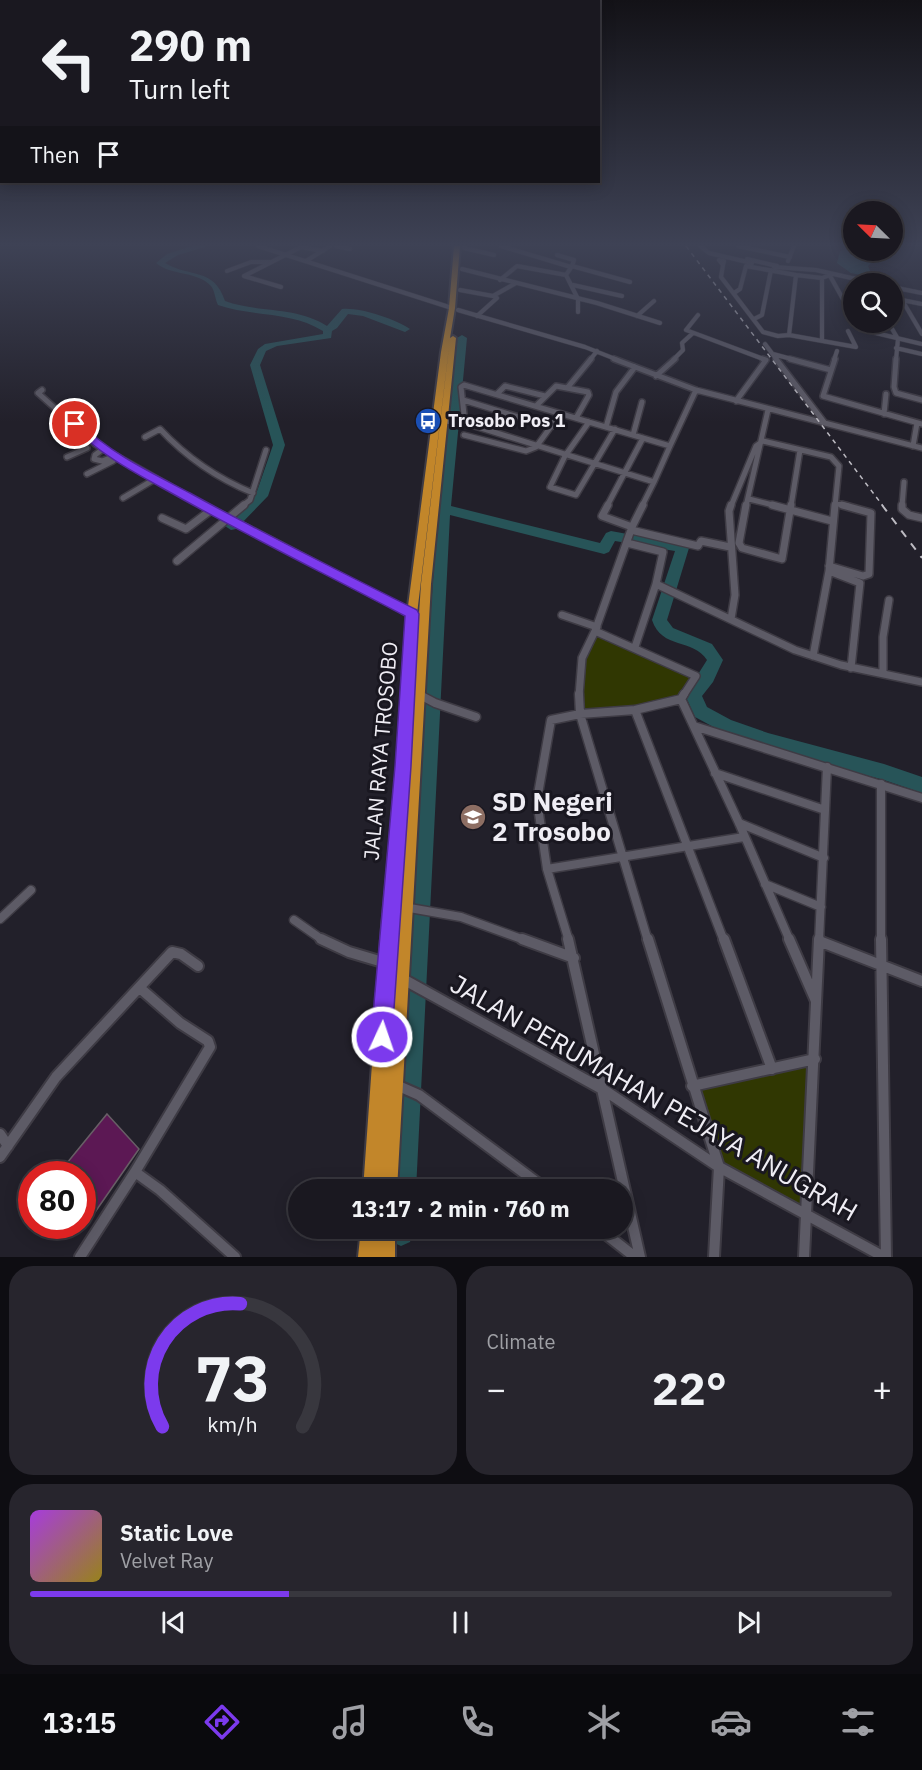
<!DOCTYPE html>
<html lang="en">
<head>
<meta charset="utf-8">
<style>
  :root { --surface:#1a1820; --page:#27252d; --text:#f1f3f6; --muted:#9fa0a5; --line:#38373e; --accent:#7c3aed }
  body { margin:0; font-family:"IBM Plex Sans",sans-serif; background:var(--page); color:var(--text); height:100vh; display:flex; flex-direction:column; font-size:22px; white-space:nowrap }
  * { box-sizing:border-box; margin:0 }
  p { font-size:20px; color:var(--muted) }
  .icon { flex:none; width:33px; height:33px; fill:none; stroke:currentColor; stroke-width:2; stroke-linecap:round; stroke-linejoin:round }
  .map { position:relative; height:1257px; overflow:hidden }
  .details { display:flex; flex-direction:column; gap:9px; padding:9px; background:#0e0d12; flex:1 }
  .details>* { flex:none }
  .hud { position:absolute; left:0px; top:0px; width:600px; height:183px; box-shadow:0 3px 15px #0003,0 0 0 2px var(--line); background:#1a1820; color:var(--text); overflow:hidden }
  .needle { width:39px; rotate:294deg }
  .tools { position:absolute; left:843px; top:201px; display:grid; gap:12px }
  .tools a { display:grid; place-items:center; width:60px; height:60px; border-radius:50%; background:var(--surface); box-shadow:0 3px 15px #0003,0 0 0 2px var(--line); font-size:30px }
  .speed { position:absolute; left:18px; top:1161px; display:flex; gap:12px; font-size:30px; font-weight:700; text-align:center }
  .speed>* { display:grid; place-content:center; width:78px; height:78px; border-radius:50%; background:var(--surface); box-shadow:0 3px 15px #0003,0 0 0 2px var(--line); line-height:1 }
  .speed .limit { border:9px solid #d22; background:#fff; color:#111 }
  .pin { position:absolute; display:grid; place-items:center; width:51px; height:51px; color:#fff; margin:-26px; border:3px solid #fff; border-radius:50%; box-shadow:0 2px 6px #0007 }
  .me { position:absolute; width:66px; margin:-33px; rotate:3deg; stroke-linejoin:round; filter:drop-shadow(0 0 4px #0008) }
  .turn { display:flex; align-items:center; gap:21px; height:126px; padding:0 30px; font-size:27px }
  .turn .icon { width:78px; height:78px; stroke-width:2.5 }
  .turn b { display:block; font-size:42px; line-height:51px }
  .then { display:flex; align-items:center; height:57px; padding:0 30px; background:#0003; gap:12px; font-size:22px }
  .big { font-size:45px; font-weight:800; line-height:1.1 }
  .details .widget { flex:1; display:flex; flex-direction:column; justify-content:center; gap:9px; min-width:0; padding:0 21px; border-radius:24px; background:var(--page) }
  .details .dial { align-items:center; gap:0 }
  .dial svg { height:156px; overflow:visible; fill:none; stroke:var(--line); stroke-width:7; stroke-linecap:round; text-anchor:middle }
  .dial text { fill:var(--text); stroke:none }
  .song { display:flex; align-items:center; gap:18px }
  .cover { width:72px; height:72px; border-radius:9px; background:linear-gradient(135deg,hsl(280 70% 55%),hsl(50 70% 35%)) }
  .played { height:6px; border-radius:3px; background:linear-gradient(90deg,var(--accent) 30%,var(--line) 30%) }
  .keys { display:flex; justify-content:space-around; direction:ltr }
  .heat { display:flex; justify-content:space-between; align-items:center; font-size:33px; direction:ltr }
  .details .tiles { flex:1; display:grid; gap:9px; grid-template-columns:1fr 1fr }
  .widget:last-child { grid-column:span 2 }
  .trip { position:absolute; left:288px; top:1179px; width:345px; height:60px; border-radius:30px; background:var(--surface); box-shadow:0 3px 15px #0003,0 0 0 2px var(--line); font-weight:800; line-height:60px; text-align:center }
  .menu { display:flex; height:96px; justify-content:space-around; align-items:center; background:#0a0a0d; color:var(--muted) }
  .menu .icon { width:42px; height:42px }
  .menu .selected { color:var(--accent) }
  .menu b { font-size:27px; color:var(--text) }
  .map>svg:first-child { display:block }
  .green { fill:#303702 }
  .water { fill:#275458 }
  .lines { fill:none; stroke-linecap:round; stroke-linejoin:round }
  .river { fill:#275458; fill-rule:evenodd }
  .building { fill:#5c1854; stroke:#685e66; stroke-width:1.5 }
  .minor-far4-casing { stroke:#3e3b44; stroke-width:5 }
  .minor-far3-casing { stroke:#3e3b44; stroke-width:8 }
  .minor-far2-casing { stroke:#3e3b44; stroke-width:10 }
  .minor-far1-casing { stroke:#3e3b44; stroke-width:11 }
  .minor-casing { stroke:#3e3b44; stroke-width:14 }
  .trunk-casing { stroke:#3e3b44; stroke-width:4 }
  .minor-far4 { stroke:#5d5b66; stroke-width:4 }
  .minor-far3 { stroke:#5d5b66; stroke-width:5 }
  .minor-far2 { stroke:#5d5b66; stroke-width:7 }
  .minor-far1 { stroke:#5d5b66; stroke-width:8 }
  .minor { stroke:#5d5b66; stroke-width:10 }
  .trunk { fill:#c2862a; fill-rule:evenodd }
  .rail-far1 { stroke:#bdbbc2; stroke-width:1.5; stroke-dasharray:4.5 4.5; stroke-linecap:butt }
  .rail { stroke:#bdbbc2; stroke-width:2; stroke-dasharray:8 8; stroke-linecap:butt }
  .route { fill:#7c3aed; stroke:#51269a; stroke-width:1.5 }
  .labels { text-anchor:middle; stroke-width:6; stroke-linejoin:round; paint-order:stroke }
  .far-poi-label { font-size:18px; font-weight:bold; fill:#efedf4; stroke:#191720; text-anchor:start }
  .street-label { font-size:21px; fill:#efedf4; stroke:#191720 }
  .near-poi-label { font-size:26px; font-weight:bold; fill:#efedf4; stroke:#191720; text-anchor:start }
  .near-street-label { font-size:26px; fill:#efedf4; stroke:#191720 }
</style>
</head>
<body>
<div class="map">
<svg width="922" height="1257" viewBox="0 0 922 1257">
  <rect width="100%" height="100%" fill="#22202a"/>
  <path class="green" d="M596 632 695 676 679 699 633 707 582 712 583 658Z
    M815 1059 806 1214 719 1167 692 1086Z"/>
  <path class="water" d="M848 249 877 257 868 266 870 271 866 276 851 273 837 263 840 251Z"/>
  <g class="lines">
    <path class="river" d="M192 246H208L178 255 165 263C190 278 214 267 225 301 258 313 297 306 327 326L342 309C359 307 396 319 410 329L405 332 363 316 348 314 337 328 332 331 331 338 277 346 266 351 260 365 285 445 268 496 236 529 231 530 225 526 256 494 273 445 250 365 258 349 265 344 323 334V331C292 311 253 317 218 305 215 299 215 291 211 286 198 271 171 276 156 263L167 254Z
      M462 335 467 338 451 506 600 543 606 533 611 531 687 545 689 548 667 620 673 628 712 644 723 660 713 682 702 696 707 707 731 720 768 733 884 764 922 777V793L884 780 768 749 719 730 695 717 685 695 707 660C693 638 662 650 652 620L675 551 615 541 609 552 604 554 450 515 416 1190H390L438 509 457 338Z
      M388 1228H414L410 1242 401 1246 392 1242Z"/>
  </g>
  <path class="building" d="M107 1114 139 1149 93 1215 82 1205V1174H58Z"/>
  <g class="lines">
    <g class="minor-far4-casing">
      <path id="minor-far4" d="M258 246 452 308
        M336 246 350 249
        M501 246 571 267
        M700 246 709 253 752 263
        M738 246 790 257
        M464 248 494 255
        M557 255 574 260 572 266
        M747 259 777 266
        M719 260 724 261 723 265Z
        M306 261 330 246
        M788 261 794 246
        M723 265 721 277 763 332 778 336 789 335 796 275 746 266 740 289 734 293
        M774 267 816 270 878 284
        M462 269 597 303 660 323
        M227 271 251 262H271
        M829 274 854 319
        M566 275 578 299V312
        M796 275 822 278
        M500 280 517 266 566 275 572 266 630 282
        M573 285 622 296
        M281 287 244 276 301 247 323 251
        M892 287 922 293
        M460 290 493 296 516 283
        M892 298 922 304
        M902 300 922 334
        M458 310 585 347 618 360
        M698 315 686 330 766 360
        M477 316 497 298 493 296
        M637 316 654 301
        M754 319 762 315 771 270
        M856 322 859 329 922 344
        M888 322 898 339 896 360
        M789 335 856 347 848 331
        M822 341V278L830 275
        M765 344 777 360
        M896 348 922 354
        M773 354 795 360
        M590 360 597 351
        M673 360 683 350 682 343 693 333
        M834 360 837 351"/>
    </g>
    <g class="minor-far3-casing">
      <path id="minor-far3" d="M614 359 696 390 922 448
        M776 359 824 422
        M790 359 831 370
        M835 359 823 396 922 424
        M896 359 894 387 896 393 922 400
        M656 376 675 359
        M568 387 591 359
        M42 390 38 393 95 444 205 506
        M497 394 505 386 545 396
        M463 400 551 427
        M736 401 766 360 763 359
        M536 406 556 386 588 392 589 395 576 418
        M884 414 886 394
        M444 421 465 423 654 482 642 506
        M589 422 565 456 550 487 576 495 615 429
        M465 423 461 387 464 385 670 446 654 482
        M606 427 616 392 635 367
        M464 435 526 451 536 447 560 414
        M633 435 642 402
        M145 437 160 429C187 458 216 478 253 493
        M763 441 831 457 839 466 835 506
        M670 446 696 390
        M913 446 917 423
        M103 449 95 455 94 459 102 461 115 456
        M67 457 87 448 81 441 88 436
        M87 474 113 461
        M123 498 155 479
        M749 499 777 506
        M835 503 848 506
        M242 506 250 500 266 450
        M607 506 643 438
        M731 506 756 446 763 441
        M746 506 768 410
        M791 506 800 450
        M902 506 904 482"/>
    </g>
    <g class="minor-far2-casing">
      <path id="minor-far2" d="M202 505 412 614
        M608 505 602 516 632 527
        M746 505 739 543 742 548 782 559 791 505
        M772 505 832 521
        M902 505V509L909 515 922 518
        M162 518 186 529 211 510
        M631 530 698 546 701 541 730 547
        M627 543 663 552 656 584 635 647
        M177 561 244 505
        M829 566 863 576 869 574 871 513 842 505
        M829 571 860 583 851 668
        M656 584 795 650 841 665 922 682
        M562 615 597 627
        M731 619 735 595 729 511 731 505
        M595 631 696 676 683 696
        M813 656 829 571 835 505
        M883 673V637L889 600
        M409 690 421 696
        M579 696 582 658 595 631 632 527 643 505"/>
    </g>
    <g class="minor-far1-casing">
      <path id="minor-far1" d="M418 694 435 703 476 717
        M579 694 580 714 648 941
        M681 699 739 823 790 941
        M635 710 724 941
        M694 726 922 798
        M715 773 825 810
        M881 784V941
        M739 823 824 858
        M547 869 744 837
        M765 884 821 907
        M404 907 461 917 527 941
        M0 919 31 890
        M294 920 324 941
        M569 941 547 869 537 800 551 720 580 714 635 710 681 699 684 694
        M819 941 827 767"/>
    </g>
    <g class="minor-casing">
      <path id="minor" d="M321 939 349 952 386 963
        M522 939 574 958
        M568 939 640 1257
        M648 939 719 1167 714 1257
        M724 939 772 1069
        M789 939 816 1001
        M881 939 886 1257
        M819 941 922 981
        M401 978 604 1090 719 1167 884 1257
        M394 1084 419 1095 547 1190
        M692 1086 815 1059
        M0 1134 8 1146
        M0 1157 56 1077 172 952 181 954 198 966
        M135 1172 160 1190 235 1257
        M598 1228 635 1257
        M80 1257 135 1172 210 1047 208 1041 180 1023 141 989
        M804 1257 819 939"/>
    </g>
    <g class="trunk-casing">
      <path id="trunk" d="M454 246H460L455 308 450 338 453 336 456 338 431 584 397 1190H363L381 938 397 766 407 614 441 352 449 308ZM450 339 421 584 412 720 417 614Z
        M361 1228H395V1257H358Z"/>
    </g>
    <use href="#minor-far4" class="minor-far4"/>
    <use href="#minor-far3" class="minor-far3"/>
    <use href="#minor-far2" class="minor-far2"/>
    <use href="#minor-far1" class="minor-far1"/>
    <use href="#minor" class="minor"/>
    <use href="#trunk" class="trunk"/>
    <path class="rail-far1" d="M686 246 883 506"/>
    <path class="rail" d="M882 505 922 558"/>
  </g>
  <linearGradient id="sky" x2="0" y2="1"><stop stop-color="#131217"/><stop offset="0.58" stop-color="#3e4255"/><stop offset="1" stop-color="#3e4255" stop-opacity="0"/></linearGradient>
  <rect width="922" height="422" fill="url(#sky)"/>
  <path class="route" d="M72 422H79C111 454 150 472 190 493 264 534 341 572 417 610L419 614 411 766 392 1037 389 1044 382 1048 374 1044 371 1037 395 766 405 616C331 577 256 540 182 499 143 477 103 458 72 426Z"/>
  <defs>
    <g id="bus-disc" transform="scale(1.35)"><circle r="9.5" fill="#1a4fb4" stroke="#191720"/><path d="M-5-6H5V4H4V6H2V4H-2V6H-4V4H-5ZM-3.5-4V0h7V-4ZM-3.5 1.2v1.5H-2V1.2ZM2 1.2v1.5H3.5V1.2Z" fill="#fff"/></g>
    <g id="school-disc" transform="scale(1.35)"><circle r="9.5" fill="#8d6e63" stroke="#191720"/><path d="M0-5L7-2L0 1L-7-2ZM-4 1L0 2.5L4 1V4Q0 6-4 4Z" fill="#fff"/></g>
  </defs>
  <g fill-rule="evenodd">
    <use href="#bus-disc" x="428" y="421"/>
    <use href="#school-disc" x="473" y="817"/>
  </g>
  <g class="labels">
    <g class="far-poi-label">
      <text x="448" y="427">Trosobo Pos 1</text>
    </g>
    <g class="street-label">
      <text transform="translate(381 751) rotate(-85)" y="7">JALAN RAYA TROSOBO</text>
    </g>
    <g class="near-poi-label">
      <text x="492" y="811">SD Negeri<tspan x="492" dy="30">2 Trosobo</tspan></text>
    </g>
    <g class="near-street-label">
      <text transform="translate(654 1098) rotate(30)" y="9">JALAN PERUMAHAN PEJAYA ANUGRAH</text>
    </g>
  </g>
</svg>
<div class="tools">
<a><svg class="needle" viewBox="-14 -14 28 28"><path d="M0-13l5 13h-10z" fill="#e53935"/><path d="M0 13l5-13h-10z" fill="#9fa0a5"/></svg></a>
<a><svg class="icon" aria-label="search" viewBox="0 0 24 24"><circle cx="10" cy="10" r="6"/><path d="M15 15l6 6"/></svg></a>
</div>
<div class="speed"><div class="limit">80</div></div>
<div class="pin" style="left:75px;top:424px;background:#d93025"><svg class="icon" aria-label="arrive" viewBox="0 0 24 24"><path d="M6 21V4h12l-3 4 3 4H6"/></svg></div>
<svg class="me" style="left:382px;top:1037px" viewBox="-20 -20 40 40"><circle r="17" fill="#7c3aed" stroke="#fff" stroke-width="3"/><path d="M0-11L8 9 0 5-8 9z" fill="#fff"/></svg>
<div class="trip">13:17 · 2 min · 760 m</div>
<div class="hud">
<div class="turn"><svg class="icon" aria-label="left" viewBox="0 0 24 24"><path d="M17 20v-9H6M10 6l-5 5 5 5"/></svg><div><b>290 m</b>Turn left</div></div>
<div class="then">Then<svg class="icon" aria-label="arrive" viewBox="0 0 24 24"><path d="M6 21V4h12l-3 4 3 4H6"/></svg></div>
</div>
</div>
<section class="details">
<div class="tiles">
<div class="widget dial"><svg viewBox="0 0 100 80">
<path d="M14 69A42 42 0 1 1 86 69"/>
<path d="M14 69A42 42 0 0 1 54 6" stroke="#7c3aed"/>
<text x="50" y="56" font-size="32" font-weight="700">73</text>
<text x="50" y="72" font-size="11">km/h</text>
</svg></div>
<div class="widget"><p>Climate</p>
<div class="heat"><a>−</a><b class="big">22°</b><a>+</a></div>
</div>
<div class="widget">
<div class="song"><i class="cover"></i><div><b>Static Love</b><p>Velvet Ray</p></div></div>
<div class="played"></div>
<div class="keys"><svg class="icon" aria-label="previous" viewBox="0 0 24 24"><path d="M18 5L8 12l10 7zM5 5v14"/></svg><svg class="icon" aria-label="pause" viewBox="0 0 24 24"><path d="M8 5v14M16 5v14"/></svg><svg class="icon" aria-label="next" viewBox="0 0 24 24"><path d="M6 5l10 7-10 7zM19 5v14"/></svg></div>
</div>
</div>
</section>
<nav class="menu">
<b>13:15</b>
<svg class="icon selected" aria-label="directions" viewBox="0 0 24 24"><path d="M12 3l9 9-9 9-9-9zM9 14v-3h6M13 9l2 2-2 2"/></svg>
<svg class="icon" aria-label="music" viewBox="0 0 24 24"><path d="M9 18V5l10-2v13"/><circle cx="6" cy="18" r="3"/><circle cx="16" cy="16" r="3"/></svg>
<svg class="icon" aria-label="phone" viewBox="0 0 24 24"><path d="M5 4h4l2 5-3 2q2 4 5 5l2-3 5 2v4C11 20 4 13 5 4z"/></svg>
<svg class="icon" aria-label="climate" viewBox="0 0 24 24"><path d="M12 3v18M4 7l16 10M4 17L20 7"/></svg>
<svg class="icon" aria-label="car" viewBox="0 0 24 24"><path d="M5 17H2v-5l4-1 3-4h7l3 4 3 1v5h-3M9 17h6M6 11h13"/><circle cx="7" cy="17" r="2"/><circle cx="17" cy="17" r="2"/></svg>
<svg class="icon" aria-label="filters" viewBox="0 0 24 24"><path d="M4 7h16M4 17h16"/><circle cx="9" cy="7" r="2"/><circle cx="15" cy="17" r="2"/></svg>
</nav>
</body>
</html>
